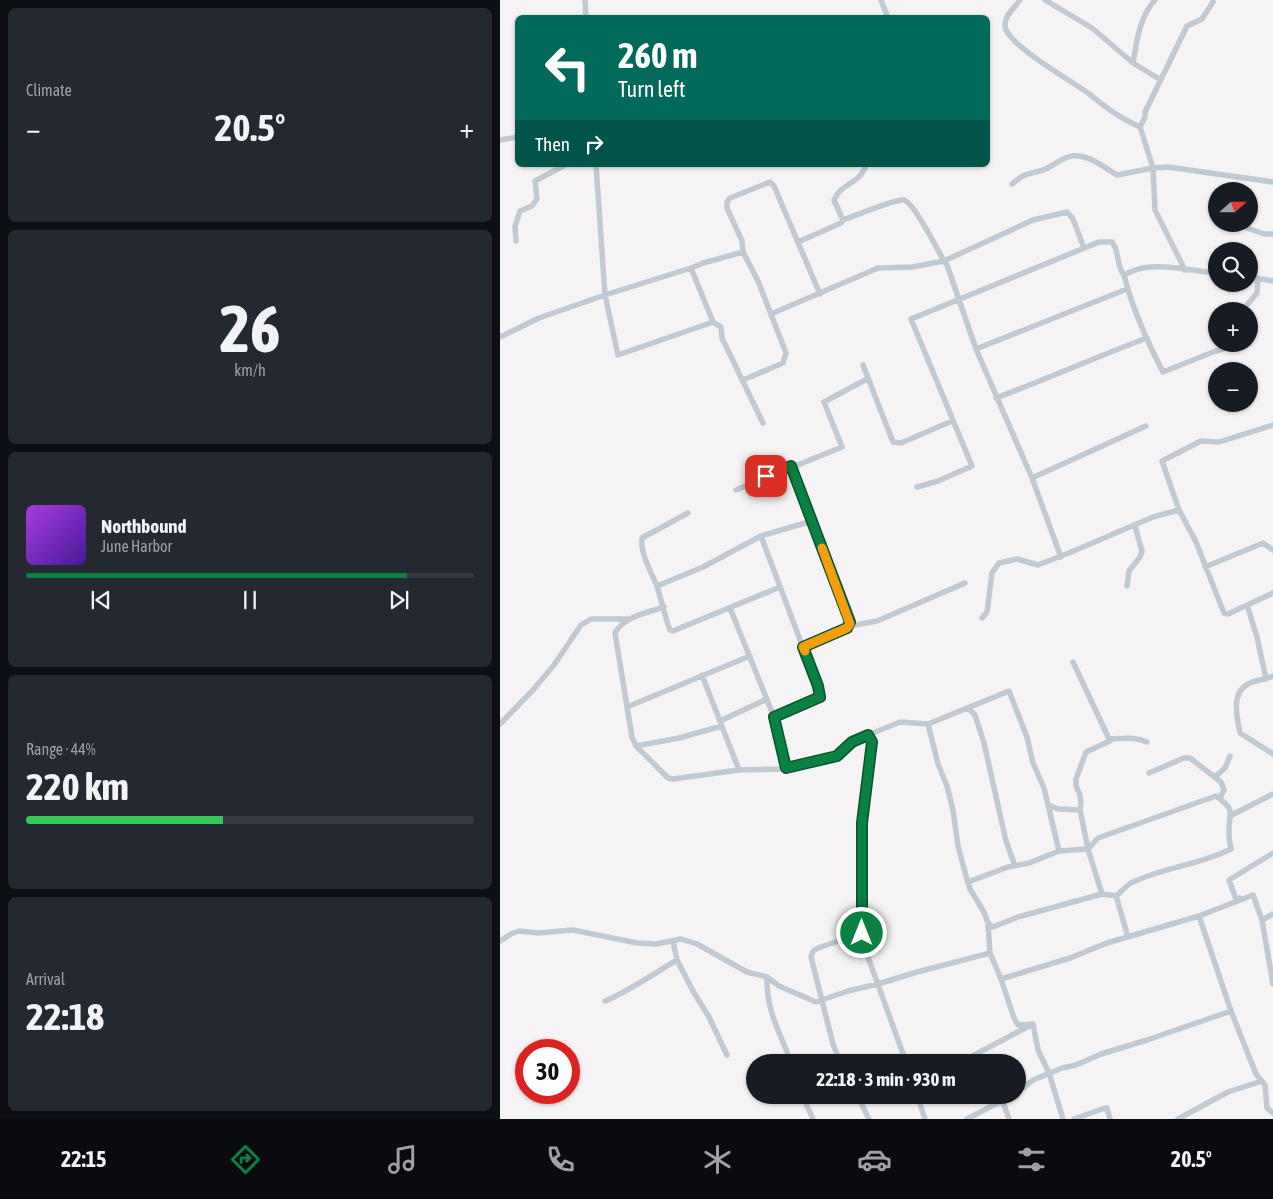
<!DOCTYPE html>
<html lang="en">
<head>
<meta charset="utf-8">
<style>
  :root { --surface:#171b24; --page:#242831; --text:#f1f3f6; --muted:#9ea1a6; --line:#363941; --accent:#0b8043 }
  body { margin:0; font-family:"Asap Condensed",sans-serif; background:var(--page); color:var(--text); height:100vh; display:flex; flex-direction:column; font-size:19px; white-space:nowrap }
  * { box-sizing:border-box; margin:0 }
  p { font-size:16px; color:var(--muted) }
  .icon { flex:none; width:28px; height:28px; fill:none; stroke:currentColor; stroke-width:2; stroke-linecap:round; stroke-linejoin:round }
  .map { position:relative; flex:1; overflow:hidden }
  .details { display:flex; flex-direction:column; gap:8px; padding:8px; background:#0d0f14; width:500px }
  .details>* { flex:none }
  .guide { position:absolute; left:15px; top:15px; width:475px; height:152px; border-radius:8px; box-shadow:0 1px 4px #0004; background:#00695c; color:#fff; overflow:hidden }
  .needle { width:32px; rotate:69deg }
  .buttons { position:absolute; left:708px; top:182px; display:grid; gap:10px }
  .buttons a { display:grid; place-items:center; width:50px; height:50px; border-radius:50%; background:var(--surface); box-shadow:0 1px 4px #0004; font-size:25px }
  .speed { position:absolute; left:15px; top:1039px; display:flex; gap:10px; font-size:25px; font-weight:700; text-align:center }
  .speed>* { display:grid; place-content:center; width:65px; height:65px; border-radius:50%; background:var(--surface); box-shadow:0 1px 4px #0004; line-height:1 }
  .speed .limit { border:8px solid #d22; background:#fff; color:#111 }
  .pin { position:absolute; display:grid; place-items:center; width:42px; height:42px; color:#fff; margin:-21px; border-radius:10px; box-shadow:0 2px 8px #0006 }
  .me { position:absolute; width:55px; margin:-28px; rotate:0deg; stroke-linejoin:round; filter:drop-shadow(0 0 4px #0008) }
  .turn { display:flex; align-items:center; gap:18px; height:105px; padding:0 20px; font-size:22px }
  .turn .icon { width:65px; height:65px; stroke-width:2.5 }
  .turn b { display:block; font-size:35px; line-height:42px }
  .then { display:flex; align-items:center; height:48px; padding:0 20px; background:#0003; gap:10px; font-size:19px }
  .big { font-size:38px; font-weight:700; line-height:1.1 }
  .details .card { flex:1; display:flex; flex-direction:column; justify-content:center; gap:8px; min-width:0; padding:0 18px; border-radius:8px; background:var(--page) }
  .details .dial { align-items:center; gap:0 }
  .dial b { font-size:65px; line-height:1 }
  .song { display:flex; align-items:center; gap:15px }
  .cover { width:60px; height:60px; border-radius:8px; background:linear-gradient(135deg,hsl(280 70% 55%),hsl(260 70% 35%)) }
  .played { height:5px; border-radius:2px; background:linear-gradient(90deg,var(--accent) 85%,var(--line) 85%) }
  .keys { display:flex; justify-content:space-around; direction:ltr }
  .heat { display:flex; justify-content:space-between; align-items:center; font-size:28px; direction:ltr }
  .charge { height:8px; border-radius:4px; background:linear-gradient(90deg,#34c759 44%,var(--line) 0) }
  .trip { position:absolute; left:246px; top:1054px; width:280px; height:50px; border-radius:25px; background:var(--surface); box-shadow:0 1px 4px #0004; font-weight:700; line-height:50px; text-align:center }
  .tabs { display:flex; height:80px; justify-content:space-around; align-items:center; background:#090b0e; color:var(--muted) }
  .tabs .icon { width:35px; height:35px }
  .tabs .active { color:var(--accent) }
  .tabs b { font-size:22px; color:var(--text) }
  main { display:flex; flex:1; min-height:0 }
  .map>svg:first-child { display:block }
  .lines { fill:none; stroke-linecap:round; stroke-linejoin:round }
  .minor { stroke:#c1cad2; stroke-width:5.5 }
  .route-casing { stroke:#07532c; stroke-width:12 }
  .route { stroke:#0b8043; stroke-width:9 }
  .slow { stroke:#f59e0b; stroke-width:9 }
</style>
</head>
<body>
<main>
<section class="details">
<div class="card"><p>Climate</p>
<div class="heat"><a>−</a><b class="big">20.5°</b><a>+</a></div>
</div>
<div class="card dial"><b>26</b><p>km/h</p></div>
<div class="card">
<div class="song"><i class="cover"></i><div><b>Northbound</b><p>June Harbor</p></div></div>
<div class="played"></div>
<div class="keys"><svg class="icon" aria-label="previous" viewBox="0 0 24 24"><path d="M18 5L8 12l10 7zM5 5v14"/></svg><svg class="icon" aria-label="pause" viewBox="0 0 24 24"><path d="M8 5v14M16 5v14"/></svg><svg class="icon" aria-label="next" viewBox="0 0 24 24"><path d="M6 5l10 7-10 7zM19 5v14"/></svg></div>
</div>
<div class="card"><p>Range · 44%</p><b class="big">220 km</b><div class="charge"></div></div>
<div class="card"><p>Arrival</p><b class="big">22:18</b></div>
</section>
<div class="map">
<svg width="773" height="1119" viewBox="0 0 773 1119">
  <rect width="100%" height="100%" fill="#f5f3f3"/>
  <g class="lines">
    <path class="minor" d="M85 0 86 18
      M381 0 388 18
      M520 0C515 7 504 16 505 26 506 44 573 82 588 93 597 100 606 108 616 114 623 119 632 123 640 127L653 168 655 210 685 270
      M545 0 592 28 633 63 661 80
      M633 63C637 40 639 18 655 0
      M640 127 645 117V112L687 26 702 19 713 2
      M0 140 18 137
      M96 165 105 295 118 355 213 322
      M512 184C524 173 529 174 543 170 551 167 559 160 568 157 585 151 603 167 617 175L653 168 668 167 773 182
      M343 220 334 200C336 197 338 192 341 190 350 182 362 179 366 165
      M747 228 764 234H773
      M16 241 15 226 20 211 32 206 37 199 35 181 65 165
      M298 242 341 223 343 220C355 216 392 200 403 200 413 200 438 251 444 261L533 220 567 212 573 219 584 248
      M191 268 213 322 221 327 222 338 263 423
      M624 275C632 308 647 341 663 372L713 352 739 344
      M749 277 773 281
      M742 311 757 293 758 278
      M271 314 378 268 412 267 444 261 447 265 476 349 532 478 561 557
      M0 337 39 318 105 295 191 268 203 263 243 252
      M476 349 627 289
      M363 365 393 442 401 443 452 421
      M243 380 283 363 286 353 258 281 243 252 242 241 227 208V202L230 198 270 182 274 186 320 294
      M496 398C547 379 596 357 647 338
      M773 425 719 442 701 441 662 461 679 510 696 542 724 613 728 614 773 593
      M291 465 350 624 347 628 303 647
      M532 478 646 426
      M417 487 438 481 472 466 411 319 599 242H612C620 252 616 266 624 275 630 272 637 269 643 268 667 264 693 271 716 273
      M236 490 342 447 324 402 367 379
      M261 536 320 693V697L315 700 274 717
      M705 567 763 543 773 550
      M157 586C151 572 140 553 142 538L188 513
      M627 586 629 571 640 557 642 551 635 526
      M280 587 173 631 170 630 168 625 157 586 203 567 261 536 312 521
      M747 605 757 637 766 679
      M164 607C147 613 124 616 115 633L132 737 136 746 168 778 173 779 239 770 287 769 337 756 351 742 368 735 372 742 363 823 362 933 364 946 406 1062
      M230 608 274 717 287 769
      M482 618 487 612 492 573 499 563 517 559 538 565 569 553 653 517 679 510
      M349 626 377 621 465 583
      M573 662 610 741 586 752 576 779V786L580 795 581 803 580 810 588 849 602 894
      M202 675 239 770
      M773 676C766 679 757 680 750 683 730 692 737 716 740 733L773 754
      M127 707 250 656
      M468 708 475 715 484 743 506 841 515 866
      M220 721 267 699
      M0 724 33 690 54 665 81 625 91 619H127
      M428 724 438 764 447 786 453 810 458 846 466 876 470 889 484 912 488 923 490 953 501 979 514 1018 518 1025 533 1024 538 1050 549 1073 563 1119
      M368 735 400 722 428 724 509 691 527 737 533 763 544 788 559 851
      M610 739C624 739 634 736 647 742
      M136 746 179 738 222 726
      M649 773 684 758H690L721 782 724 790 720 798
      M715 777 725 768 730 756
      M548 805 558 809 580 810
      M732 815 773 794
      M468 882 508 867 529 863 559 851 588 849 598 838 716 796C738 812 728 811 729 833 729 838 730 844 731 849 700 865 663 867 631 883 626 886 621 892 616 896L628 937
      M740 898 736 899 729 880 773 853
      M773 914 762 920 753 895 699 916 731 1011 756 1074 765 1085 767 1108 773 1113
      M762 920 773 984
      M488 923 493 927 518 917 602 894 616 896
      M0 941 11 934 19 931 38 933 73 930 137 943 156 944 181 939 197 944 247 972 267 977 279 986 316 1002 348 991 378 984 417 972 490 953
      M173 941 177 960 193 991 209 1017 227 1055
      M267 977C266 1011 280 1032 291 1062
      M501 979 570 958 607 943 699 916
      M105 1001C131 990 153 974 177 960
      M340 1062 333 1044 311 957 313 951 318 948 362 933
      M461 1062 531 1025
      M518 1092 533 1080 562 1068 576 1065 601 1054 647 1040 731 1011
      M302 1095 313 1119
      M357 1095 369 1119
      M417 1095 425 1119
      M503 1102 509 1119
      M467 1119 513 1095
      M574 1119 602 1109 607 1108 610 1119
      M678 1119 728 1092 762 1081"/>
  </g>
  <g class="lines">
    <g class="route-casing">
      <path id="route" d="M266 476 291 466 350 622 347 628 303 647 318 686 320 697 274 717 286 768 337 756 352 742 368 735 372 742 362 823V933"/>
    </g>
    <use href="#route" class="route"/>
    <path class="slow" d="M305 651 303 647 347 628 350 624 322 548"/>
  </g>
</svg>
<div class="buttons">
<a><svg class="needle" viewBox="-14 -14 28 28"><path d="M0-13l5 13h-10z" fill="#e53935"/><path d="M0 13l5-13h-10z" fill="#9ea1a6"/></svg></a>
<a><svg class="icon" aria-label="search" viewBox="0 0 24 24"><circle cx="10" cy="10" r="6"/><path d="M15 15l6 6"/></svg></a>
<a>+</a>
<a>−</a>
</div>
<div class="speed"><div class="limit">30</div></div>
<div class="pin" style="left:266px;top:476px;background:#d93025"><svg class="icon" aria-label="arrive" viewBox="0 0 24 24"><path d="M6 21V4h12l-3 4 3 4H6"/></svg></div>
<svg class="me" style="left:362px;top:933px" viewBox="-20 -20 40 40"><circle r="17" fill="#0b8043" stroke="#fff" stroke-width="3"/><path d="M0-11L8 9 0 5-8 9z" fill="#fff"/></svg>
<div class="trip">22:18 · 3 min · 930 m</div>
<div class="guide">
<div class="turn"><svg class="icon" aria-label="left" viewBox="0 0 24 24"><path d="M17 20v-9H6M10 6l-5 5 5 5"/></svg><div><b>260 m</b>Turn left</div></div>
<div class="then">Then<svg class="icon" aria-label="right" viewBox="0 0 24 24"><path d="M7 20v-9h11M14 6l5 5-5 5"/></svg></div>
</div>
</div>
</main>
<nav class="tabs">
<b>22:15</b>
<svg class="icon active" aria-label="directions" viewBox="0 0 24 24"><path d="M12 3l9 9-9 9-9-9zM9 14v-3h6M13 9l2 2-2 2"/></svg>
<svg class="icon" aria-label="music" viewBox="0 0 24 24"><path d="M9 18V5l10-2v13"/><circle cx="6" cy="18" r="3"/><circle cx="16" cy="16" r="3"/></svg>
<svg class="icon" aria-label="phone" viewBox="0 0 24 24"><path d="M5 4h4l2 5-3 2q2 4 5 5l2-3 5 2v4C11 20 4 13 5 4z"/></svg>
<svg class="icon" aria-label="climate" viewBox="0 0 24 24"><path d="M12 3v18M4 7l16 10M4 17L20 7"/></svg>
<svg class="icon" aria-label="car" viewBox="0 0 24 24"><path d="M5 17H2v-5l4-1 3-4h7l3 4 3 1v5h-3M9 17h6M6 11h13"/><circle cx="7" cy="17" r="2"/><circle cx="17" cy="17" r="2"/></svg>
<svg class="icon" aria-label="filters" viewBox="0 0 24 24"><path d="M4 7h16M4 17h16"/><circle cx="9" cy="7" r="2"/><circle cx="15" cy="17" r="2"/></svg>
<b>20.5°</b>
</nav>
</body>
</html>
